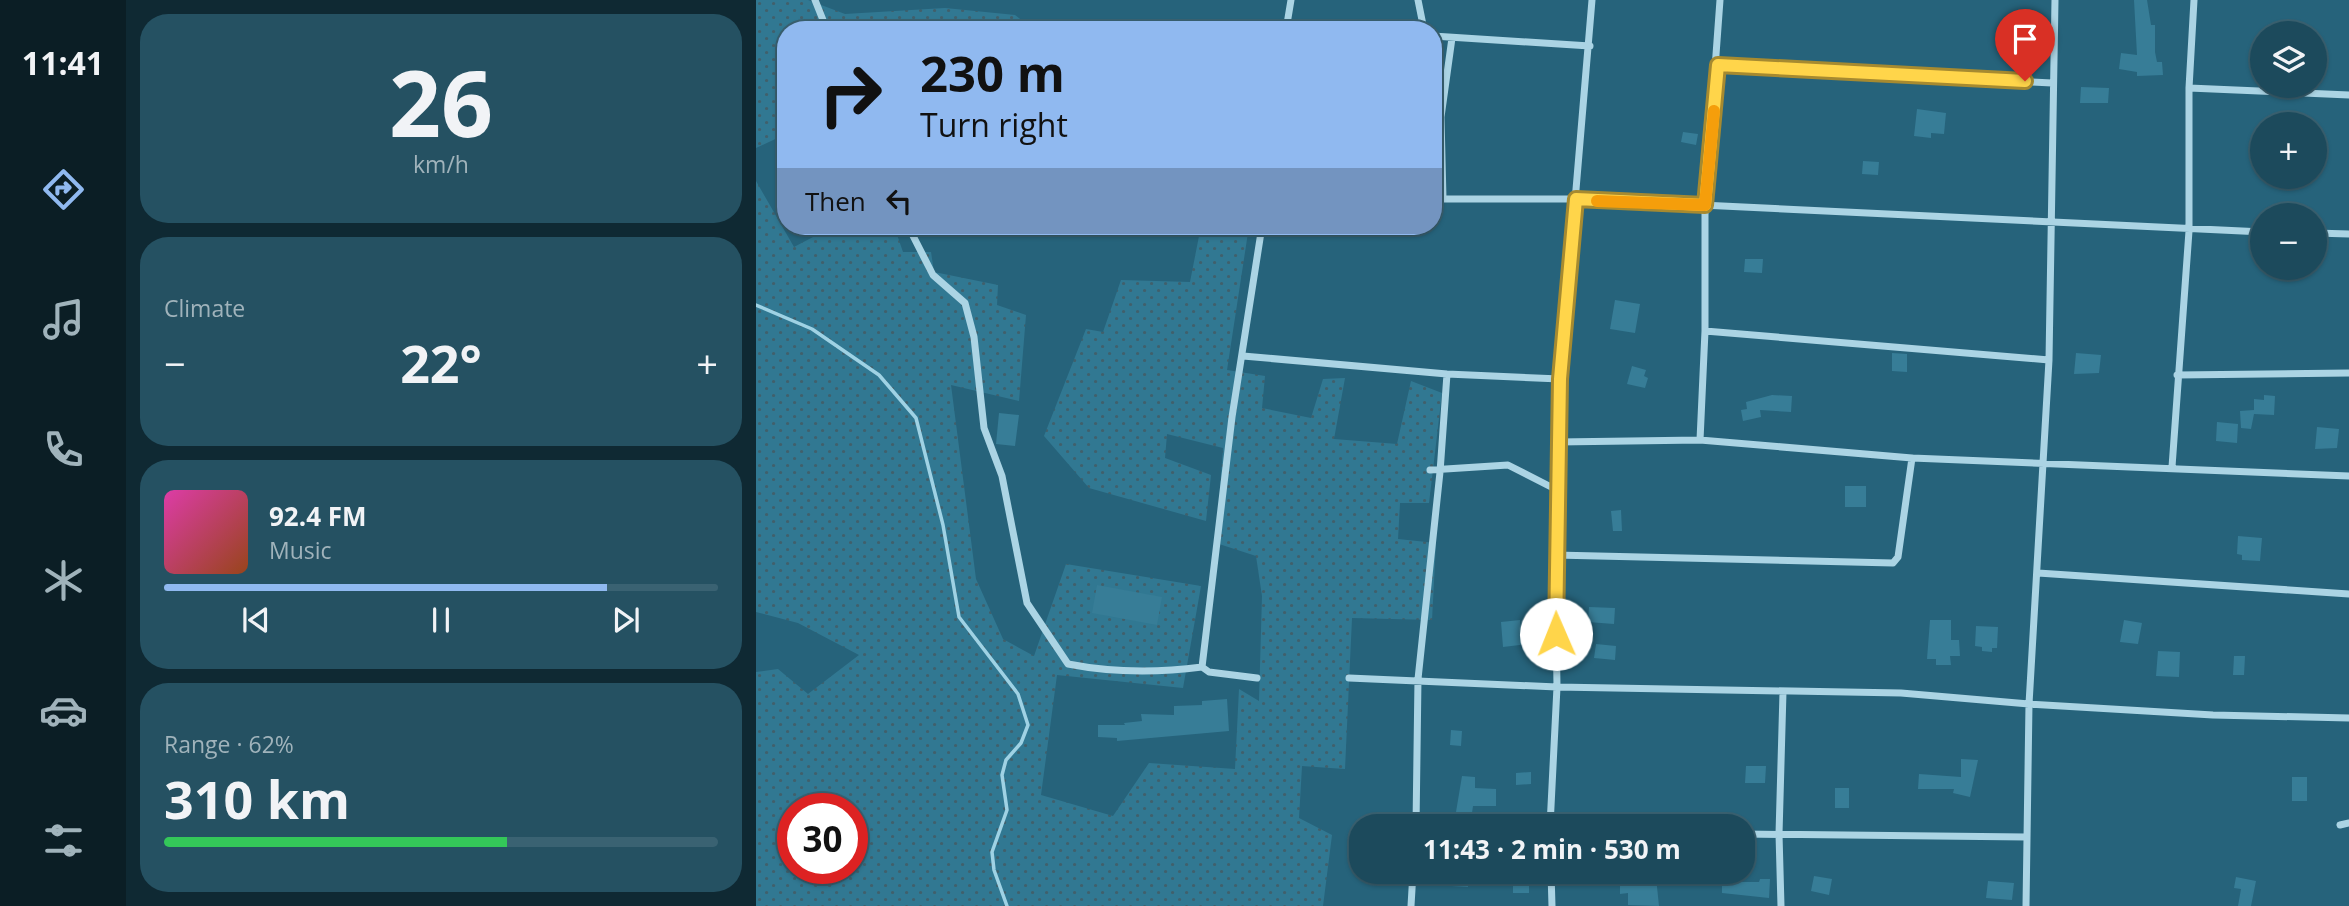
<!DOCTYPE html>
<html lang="en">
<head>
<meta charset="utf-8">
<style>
  :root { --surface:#1c4a5c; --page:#255162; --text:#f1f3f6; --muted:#a0b3bb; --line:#3a6272; --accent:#90b9f0 }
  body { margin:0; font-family:"Open Sans",sans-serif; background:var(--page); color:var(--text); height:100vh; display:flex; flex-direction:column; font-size:26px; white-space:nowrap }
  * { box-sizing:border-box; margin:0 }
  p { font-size:23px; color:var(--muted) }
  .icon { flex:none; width:38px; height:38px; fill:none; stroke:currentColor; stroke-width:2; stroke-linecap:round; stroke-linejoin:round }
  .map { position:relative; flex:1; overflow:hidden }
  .details { display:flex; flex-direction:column; gap:14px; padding:14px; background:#0f2933; width:630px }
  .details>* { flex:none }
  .guide { position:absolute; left:21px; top:21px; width:665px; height:214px; border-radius:28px; box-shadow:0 2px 5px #0004,0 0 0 2px var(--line); background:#90b9f0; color:#111; overflow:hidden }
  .controls { position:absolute; left:1494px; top:21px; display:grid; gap:14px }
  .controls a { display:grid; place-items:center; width:77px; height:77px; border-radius:50%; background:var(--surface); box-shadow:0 2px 5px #0004,0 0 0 2px var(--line); font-size:35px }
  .speed { position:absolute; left:21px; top:793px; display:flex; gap:14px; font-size:35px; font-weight:700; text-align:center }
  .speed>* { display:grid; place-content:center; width:91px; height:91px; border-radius:50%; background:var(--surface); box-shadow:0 2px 5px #0004,0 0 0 2px var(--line); line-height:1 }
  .speed .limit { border:10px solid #d22; background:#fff; color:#111 }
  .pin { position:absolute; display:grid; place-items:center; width:60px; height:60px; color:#fff; margin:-72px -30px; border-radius:50% 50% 50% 0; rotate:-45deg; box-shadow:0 0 7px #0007 }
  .pin .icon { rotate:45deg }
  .me { position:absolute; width:77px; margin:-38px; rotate:359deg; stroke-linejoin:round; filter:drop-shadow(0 0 5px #0008) }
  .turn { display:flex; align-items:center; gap:24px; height:147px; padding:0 28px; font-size:32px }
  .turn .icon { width:91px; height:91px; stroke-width:2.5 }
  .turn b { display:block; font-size:49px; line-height:60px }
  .then { display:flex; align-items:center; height:66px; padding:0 28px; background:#0003; gap:14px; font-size:26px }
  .big { font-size:52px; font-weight:700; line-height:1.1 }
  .details .widget { flex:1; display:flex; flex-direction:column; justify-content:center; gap:10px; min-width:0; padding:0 24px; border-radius:28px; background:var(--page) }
  .details .dial { align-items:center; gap:0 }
  .dial b { font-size:91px; line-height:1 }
  .song { display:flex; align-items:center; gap:21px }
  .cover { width:84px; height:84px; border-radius:10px; background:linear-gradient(135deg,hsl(320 70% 55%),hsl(20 70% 35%)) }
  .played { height:7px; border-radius:4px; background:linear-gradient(90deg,var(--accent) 80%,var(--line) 80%) }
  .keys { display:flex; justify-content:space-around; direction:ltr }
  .heat { display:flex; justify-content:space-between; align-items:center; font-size:38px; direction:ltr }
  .charge { height:10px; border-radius:5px; background:linear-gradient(90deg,#34c759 62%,var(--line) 0) }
  .trip { position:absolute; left:593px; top:814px; width:406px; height:70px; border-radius:28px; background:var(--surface); box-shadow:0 2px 5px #0004,0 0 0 2px var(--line); font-weight:700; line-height:70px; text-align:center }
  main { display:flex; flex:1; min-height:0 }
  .menu { display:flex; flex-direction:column; width:126px; justify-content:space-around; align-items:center; background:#0b1e25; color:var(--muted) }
  .menu .icon { width:49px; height:49px }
  .menu .current { color:var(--accent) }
  .menu b { font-size:32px; color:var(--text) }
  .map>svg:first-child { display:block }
  .grass { fill:url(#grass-dots); fill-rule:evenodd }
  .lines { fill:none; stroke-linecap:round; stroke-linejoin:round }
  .stream { stroke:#9fd2e4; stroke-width:3.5 }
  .building { fill:#377d97 }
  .minor { stroke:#abd4e4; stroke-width:7 }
  .route-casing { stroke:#a68a30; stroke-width:18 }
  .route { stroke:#ffd54a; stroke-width:12 }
  .slow { stroke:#f59e0b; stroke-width:12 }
</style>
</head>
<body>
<main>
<nav class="menu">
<b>11:41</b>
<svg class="icon current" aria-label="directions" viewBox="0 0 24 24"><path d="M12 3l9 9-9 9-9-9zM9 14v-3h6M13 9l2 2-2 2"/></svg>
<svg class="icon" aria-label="music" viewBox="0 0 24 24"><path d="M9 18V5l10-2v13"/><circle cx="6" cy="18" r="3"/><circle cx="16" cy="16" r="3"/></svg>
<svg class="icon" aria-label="phone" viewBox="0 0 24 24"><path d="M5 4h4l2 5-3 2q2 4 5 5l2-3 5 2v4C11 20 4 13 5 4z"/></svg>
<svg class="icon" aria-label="climate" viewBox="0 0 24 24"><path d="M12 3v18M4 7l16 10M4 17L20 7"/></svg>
<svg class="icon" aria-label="car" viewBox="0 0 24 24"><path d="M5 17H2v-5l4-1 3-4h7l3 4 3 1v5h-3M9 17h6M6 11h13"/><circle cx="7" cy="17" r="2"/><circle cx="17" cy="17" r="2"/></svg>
<svg class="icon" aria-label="filters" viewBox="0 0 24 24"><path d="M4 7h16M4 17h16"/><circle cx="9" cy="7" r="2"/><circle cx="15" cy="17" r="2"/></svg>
</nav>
<section class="details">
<div class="widget dial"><b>26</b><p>km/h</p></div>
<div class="widget"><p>Climate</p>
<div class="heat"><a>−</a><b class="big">22°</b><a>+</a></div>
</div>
<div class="widget">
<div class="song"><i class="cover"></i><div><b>92.4 FM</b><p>Music</p></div></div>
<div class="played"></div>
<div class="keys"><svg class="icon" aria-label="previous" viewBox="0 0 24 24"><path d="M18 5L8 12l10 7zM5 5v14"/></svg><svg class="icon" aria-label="pause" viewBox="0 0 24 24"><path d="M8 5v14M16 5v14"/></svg><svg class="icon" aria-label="next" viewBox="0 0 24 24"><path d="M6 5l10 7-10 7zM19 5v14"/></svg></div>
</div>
<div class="widget"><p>Range · 62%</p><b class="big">310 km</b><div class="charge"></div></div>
</section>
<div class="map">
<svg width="1593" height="906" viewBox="0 0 1593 906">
  <defs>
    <pattern id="grass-dots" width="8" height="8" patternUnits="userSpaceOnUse" patternTransform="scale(1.75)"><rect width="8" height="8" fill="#317892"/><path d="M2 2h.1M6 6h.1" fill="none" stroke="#40606c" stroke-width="1.8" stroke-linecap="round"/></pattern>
  </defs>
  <rect width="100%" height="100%" fill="#26637b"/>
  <path class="grass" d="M0 0H52L89 14 189 8 259 15 278 30H30V93L19 98 30 134 0 148Z
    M0 181 38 247 78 226H138L147 252H175L178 272 242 285 241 305 270 315 263 401 195 385 220 579 247 639 278 656 310 564 445 586 427 688 301 675 285 795 357 816 393 763 479 769 483 689 503 701 506 596 500 556 460 543 467 448 411 434 409 458 455 475 450 521 333 488 288 436 330 329 347 332 365 280 434 282 445 226H493L471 370 509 376 506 408 555 418 567 379 589 378 578 439 641 444 655 381 686 393 673 503H644L642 539 680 543 676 620 596 618 589 769 546 766 543 818 576 835 567 906H0V672L22 669 52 694 103 655 42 623 0 612ZM37 808H96V868H37Z"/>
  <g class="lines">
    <path class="stream" d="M0 305 56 329 123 375 160 418 187 525 203 617 262 694 272 725 265 743 250 760 246 775 251 810 236 852 238 870 251 906"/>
  </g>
  <path class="building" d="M1378 0H1391L1395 25H1399V52L1401 62H1406L1407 75 1381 76V72L1363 69 1365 53 1381 55Z
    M1325 87 1353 88 1352 103H1324Z
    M1161 109 1190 113 1188 134 1175 133V138L1158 136Z
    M927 132 942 134 940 145 925 142Z
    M1107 161 1123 162 1122 175 1106 174Z
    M989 259H1007L1006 273 988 272Z
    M859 300 884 304 879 333 854 329Z
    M1136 353 1151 354V372L1136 371Z
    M1320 353 1345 355 1343 373 1318 374Z
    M876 366 890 370 888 376 892 378 889 388 871 384Z
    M1016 395 1036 396 1035 412 1004 410 1005 417 987 421 985 410 991 409 990 402Z
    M1508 395 1519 396 1518 415 1498 414 1495 429 1485 428 1484 411 1498 410V399L1508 400Z
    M243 413 263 415 259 446 240 444Z
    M1461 422 1482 424 1481 443 1460 441Z
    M1561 427 1583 429 1581 448 1559 449Z
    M1089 486H1110V507H1089Z
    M865 510 866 531H857L855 511Z
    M1482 536 1506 538 1504 561 1486 560V555L1481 554Z
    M341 585 406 597 401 625 336 613Z
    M833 607 859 608 858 624 832 622Z
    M764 620 765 635 770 634 771 644 747 647 745 622Z
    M1174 620H1195V640H1203L1204 656H1194L1195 665H1180V659H1171Z
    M1368 620 1386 623 1382 644 1364 642Z
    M1220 626 1242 627 1241 648H1236V652L1226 651V647L1219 646Z
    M840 644 860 646 859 660 838 658Z
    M1402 651 1424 652 1423 677 1400 676Z
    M1478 656H1489L1488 675H1477Z
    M471 699 473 731 361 741V738L342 737V725H369L368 723 386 721 385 714 418 715V706L446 705V701Z
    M695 730 706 731 705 746 694 745Z
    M1205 759 1222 760 1214 797 1197 793 1198 789H1162L1163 774 1205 777Z
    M990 766H1010L1009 783H989Z
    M775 772V784L760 785V773Z
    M706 776 719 777V788L740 789V806H717L716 813 700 812Z
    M1536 777H1551V801H1536Z
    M1079 788H1093V808H1079Z
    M697 872H713L712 887 695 886Z
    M1058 876 1076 879 1073 895 1055 891Z
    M900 877 903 906 872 905V893L864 894V883Z
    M1480 877 1500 881 1495 906H1482L1485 889 1478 888Z
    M1004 879H1014L1013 898 966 893V882H1003Z
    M1232 881 1258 883 1256 900 1230 898Z
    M757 882H773V893H757Z"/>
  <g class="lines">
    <path class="minor" d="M59 0 71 30
      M662 0 668 30
      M530 29 547 30
      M530 30 535 0
      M677 36 834 46
      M962 65 1296 83
      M1433 88 1593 95
      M677 199H820L1507 232
      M687 199 685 117 696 38
      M152 226 177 275 209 303 218 337 228 428 246 476 271 603 312 664C358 673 400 673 446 667L453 672 501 678
      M1559 233 1593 234
      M949 331 1293 360
      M487 356 691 374 804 379
      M1421 375 1593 373
      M944 440 949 331V205L964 0
      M802 442 944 440 1156 458 1593 476
      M1416 467 1433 231V88L1438 0
      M674 470 752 465 801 490
      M799 555 1137 563 1142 557 1156 458
      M1282 573 1593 594
      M446 667 476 417 506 226
      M593 678 801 687 1145 693 1273 704 1457 715 1593 718
      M1584 825 1593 823
      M660 826 662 679 684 472 691 374
      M794 826 801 687 799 555 804 379 836 0
      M987 834 1270 837
      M795 872 796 906
      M655 906 657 872
      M1025 906 1023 834 1027 692
      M1270 906 1273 704 1293 360 1299 0"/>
  </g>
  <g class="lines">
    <g class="route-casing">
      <path id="route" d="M800 634 804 379 820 199 949 205 962 65 1269 81"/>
    </g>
    <use href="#route" class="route"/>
    <path class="slow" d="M841 201 949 205 958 111"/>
  </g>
</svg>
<div class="controls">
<a><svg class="icon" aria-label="layers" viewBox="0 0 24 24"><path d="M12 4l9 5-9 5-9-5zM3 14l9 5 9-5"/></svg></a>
<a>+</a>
<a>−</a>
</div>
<div class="speed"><div class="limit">30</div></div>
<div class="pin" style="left:1269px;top:81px;background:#d93025"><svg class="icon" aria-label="arrive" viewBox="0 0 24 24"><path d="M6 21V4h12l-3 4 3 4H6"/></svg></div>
<svg class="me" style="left:800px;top:634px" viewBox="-20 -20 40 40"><circle r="19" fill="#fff"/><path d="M0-13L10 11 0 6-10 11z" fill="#ffd54a"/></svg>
<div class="trip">11:43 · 2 min · 530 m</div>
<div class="guide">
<div class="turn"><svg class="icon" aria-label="right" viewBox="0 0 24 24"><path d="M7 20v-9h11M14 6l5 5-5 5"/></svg><div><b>230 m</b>Turn right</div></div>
<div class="then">Then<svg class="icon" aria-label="left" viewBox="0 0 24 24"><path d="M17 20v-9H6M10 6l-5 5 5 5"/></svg></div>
</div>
</div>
</main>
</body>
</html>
